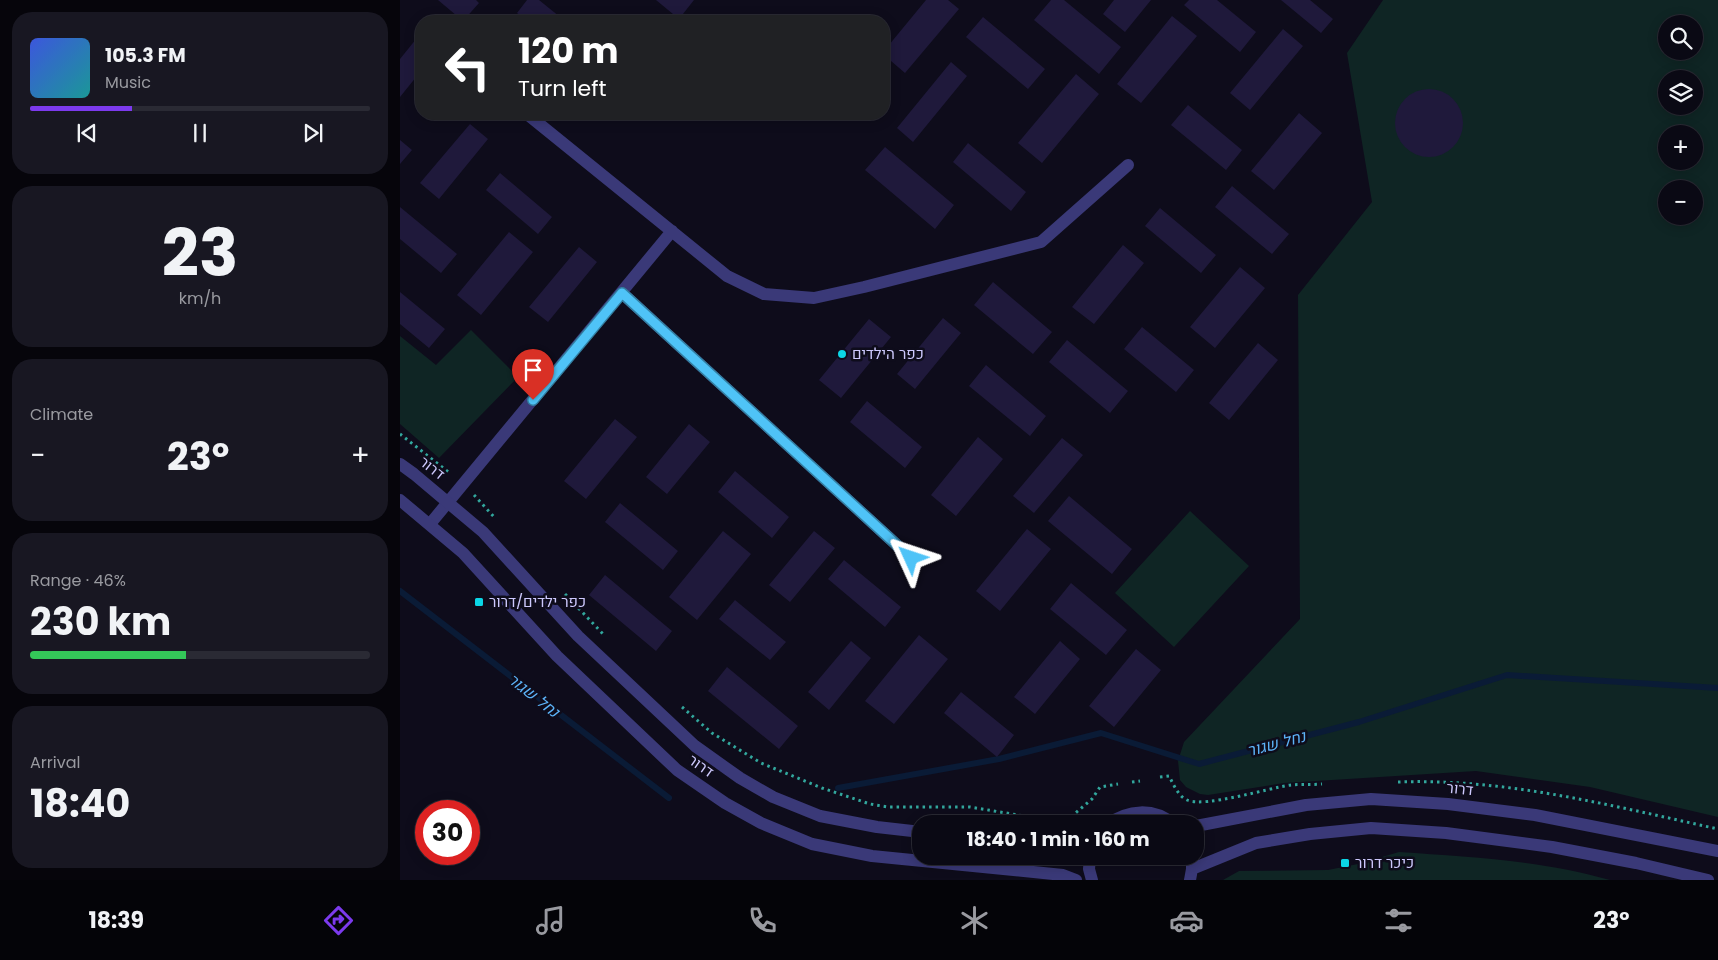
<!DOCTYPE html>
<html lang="en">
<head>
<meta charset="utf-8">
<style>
  :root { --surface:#0a0914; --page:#181722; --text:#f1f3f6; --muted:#999aa0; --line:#2a2a34; --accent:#7c3aed }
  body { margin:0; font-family:Poppins,Heebo,sans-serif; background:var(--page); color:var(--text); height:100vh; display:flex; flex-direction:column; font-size:19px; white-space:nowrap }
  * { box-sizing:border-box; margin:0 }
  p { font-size:16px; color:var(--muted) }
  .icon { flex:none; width:28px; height:28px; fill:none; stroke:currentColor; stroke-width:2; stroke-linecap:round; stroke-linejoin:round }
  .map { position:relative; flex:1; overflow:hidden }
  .panel { display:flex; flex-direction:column; gap:12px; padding:12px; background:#06050b; width:400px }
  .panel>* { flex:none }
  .hud { position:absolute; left:15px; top:15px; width:475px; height:105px; border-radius:20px; box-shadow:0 2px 12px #0003,0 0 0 1px var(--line); background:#202124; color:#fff; overflow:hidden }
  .controls { position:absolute; left:1258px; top:15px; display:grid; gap:10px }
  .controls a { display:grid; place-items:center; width:45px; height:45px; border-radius:50%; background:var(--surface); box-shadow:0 2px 12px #0003,0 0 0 1px var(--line); font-size:25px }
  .speed { position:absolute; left:15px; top:800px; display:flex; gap:10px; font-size:25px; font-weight:700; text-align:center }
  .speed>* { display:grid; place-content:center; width:65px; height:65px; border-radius:50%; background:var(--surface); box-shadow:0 2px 12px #0003,0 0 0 1px var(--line); line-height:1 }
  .speed .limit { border:8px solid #d22; background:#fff; color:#111 }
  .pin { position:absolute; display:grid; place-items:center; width:42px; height:42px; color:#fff; margin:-51px -21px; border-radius:50% 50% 50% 0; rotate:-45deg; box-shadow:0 0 5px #0007 }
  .pin .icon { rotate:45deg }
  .me { position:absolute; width:55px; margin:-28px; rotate:312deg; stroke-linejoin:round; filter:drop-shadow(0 0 4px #0008) }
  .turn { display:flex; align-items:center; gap:18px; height:105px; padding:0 20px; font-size:22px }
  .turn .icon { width:65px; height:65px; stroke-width:2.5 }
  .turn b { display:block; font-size:35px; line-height:42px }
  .big { font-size:38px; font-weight:700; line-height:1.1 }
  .panel .widget { flex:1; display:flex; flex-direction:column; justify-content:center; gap:8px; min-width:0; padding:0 18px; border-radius:20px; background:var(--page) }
  .panel .dial { align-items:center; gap:0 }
  .dial b { font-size:65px; line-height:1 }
  .song { display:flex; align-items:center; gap:15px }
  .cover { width:60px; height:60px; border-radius:8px; background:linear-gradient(135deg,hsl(230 70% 55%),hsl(180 70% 35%)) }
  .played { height:5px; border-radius:2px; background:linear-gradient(90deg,var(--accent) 30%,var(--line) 30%) }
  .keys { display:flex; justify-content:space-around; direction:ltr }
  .heat { display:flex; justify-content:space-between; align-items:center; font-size:28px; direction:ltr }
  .charge { height:8px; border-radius:4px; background:linear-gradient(90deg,#34c759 46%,var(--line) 0) }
  .trip { position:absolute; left:512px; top:815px; width:292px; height:50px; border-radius:20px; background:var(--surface); box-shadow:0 2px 12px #0003,0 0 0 1px var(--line); font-weight:700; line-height:50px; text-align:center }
  .dock { display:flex; height:80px; justify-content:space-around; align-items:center; background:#040408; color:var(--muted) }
  .dock .icon { width:35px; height:35px }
  .dock .current { color:var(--accent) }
  .dock b { font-size:22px; color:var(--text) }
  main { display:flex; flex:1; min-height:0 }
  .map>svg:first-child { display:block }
  .green { fill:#0f2524; fill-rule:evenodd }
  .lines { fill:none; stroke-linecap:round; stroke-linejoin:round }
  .stream { stroke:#0a1b36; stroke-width:6 }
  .building { fill:#1f193b }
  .path { stroke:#32a79d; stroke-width:3; stroke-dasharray:2.5 4; stroke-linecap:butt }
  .minor { stroke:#3a3978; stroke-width:12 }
  .tertiary { stroke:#3a3978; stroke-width:12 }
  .route-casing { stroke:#337fa1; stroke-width:12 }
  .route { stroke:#4fc3f7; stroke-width:9 }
  .poi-dot { fill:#0bd6e7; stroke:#0e0c1b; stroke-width:2 }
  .labels { text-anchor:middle; stroke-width:5; stroke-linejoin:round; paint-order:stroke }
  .poi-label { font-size:15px; fill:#cdc9fd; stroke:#0e0c1b; text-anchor:start }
  .street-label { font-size:15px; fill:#cdc9fd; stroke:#0e0c1b }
  .water-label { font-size:16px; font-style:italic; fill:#5cb3f8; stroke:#0e0c1b }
</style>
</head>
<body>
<main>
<section class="panel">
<div class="widget">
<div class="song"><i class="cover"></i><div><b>105.3 FM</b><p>Music</p></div></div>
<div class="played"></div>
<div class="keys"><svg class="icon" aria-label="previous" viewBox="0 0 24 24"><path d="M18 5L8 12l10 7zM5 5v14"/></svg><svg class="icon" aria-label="pause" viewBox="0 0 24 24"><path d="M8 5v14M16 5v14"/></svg><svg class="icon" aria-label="next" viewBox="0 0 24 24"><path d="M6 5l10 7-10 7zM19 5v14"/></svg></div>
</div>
<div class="widget dial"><b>23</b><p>km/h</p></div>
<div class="widget"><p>Climate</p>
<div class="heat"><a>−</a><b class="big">23°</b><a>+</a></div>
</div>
<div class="widget"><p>Range · 46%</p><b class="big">230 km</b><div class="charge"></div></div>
<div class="widget"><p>Arrival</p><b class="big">18:40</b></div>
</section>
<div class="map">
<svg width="1318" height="880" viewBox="0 0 1318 880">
  <rect width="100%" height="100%" fill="#0e0c1b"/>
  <path class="green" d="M983 0H1318V817L1190 787 1076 771 884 783 808 795 800 794 786 787 780 780 778 761 784 742 900 619 898 295 972 202 947 53ZM1266 24H1294V51H1266ZM1266 79H1294V106H1266ZM1266 134H1294V161H1266ZM1266 189H1294V216H1266Z
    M71 330 118 377 39 458 0 424V336L36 365Z
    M790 511 849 566 774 647 715 593Z
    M999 852C1070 857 1141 860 1210 880H823L839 871 928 870 958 864Z"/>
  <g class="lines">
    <path class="stream" d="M0 591 269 798
      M438 788 599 759 701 733 799 764 959 722 1107 675 1318 688"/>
  </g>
  <path class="building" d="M38 0H76L79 3 63 21Z
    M127 0H139L165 21H127L117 13Z
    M256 0H294L279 19Z
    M526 0H548L559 9 505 73 484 55V51Z
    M651 0H664L721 47 699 74 634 20Z
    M714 0H751L725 32 703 14Z
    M789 0H817L856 32 840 52 784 5Z
    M881 0H910L933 19 921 33Z
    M772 16 797 36 741 103 717 84Z
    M583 17 645 69 628 89 566 37Z
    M883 29 903 46 850 110 830 93Z
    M21 33V71L0 97V59Z
    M551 62 567 76 513 142 497 128Z
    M676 74 699 94 642 163 618 143Z
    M995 123a34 34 0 1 1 68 0a34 34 0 1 1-68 0Z
    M788 105 842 150 826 170 771 125Z
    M899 113 922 133 874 190 851 171Z
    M70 124 88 139 39 199 20 183Z
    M0 140 12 150 0 164Z
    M568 143 626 192 611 211 553 162Z
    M485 147 554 205 535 229 465 170Z
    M100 173 152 217 138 234 86 190Z
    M832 186 889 234 872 254 815 207Z
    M0 207 57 254 41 273 0 239Z
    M760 208 816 255 801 273 745 226Z
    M109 232 133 252 81 315 57 295Z
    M723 245 744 263 694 324 672 307Z
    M179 247 197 262 148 322 129 307Z
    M840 267 865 288 815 348 790 327Z
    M593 282 652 332 633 354 574 305Z
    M0 292 45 329 29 348 0 324Z
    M543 318 561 333 515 389 497 374Z
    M469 319 491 337 441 398 419 380Z
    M742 327 794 370 776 392 724 349Z
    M667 340 728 391 710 413 649 362Z
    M858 343 878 360 829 420 809 403Z
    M586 365 646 416 630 436 569 386Z
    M467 401 522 447 505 468 450 422Z
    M215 419 237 437 186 499 164 481Z
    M289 424 310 442 267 494 246 477Z
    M578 437 603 459 556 516 531 495Z
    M662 438 683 455 634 513 613 496Z
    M335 471 389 517 372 538 318 492Z
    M669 496 732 549 712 574 648 521Z
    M220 503 278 551 263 570 205 522Z
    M627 529 651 549 600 611 576 591Z
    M323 531 351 554 297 620 269 597Z
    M414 531 435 548 390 602 369 585Z
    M444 560 501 607 485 627 428 579Z
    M205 575 272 631 256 651 189 595Z
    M671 583 727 630 706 655 650 609Z
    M335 600 386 642 370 660 319 619Z
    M519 635 548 659 494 724 465 701Z
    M451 641 471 658 429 710 408 692Z
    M660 641 680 659 635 714 614 697Z
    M736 649 761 670 714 727 689 706Z
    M327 667 398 726 379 749 308 691Z
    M561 692 614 735 597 757 544 713Z"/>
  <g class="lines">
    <path class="path" d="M0 434 51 474
      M74 495 95 518
      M165 594 204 635
      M282 707 312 733 361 763 422 788 470 804 488 807H570L642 819H657L672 816 692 799 700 787 718 784
      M760 777 769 776C774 785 778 796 787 800 805 808 868 788 891 785 901 784 911 785 922 784
      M732 782 740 781
      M998 782C1106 778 1213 806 1318 829"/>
    <path class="minor" d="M127 114 327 276 364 294 414 298 464 287 641 242 728 165
      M222 293 511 558
      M30 524 272 231"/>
    <path class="tertiary" d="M0 464 14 474 83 532 178 636 295 746 340 778 373 797 420 816 477 827 521 832
      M0 500 63 553 157 656 277 770 325 803 361 823 412 844 472 856 663 875 676 880
      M708 824C728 810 753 807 773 824
      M796 826 906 805 971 799 1048 804 1135 815 1318 851
      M690 856 689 869 692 880
      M792 869 856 843 910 834 971 828 1046 833 1152 847 1236 863 1308 880
      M790 880 792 869V856"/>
  </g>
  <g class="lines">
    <g class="route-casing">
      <path id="route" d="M133 400 222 293 511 558"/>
    </g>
    <use href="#route" class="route"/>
  </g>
  <g class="poi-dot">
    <circle cx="442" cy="354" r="5"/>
    <rect x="74" y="597" width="10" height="10" rx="2.5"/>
    <rect x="940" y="858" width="10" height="10" rx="2.5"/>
  </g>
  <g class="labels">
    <g class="poi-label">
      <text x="452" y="359">כפר הילדים</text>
      <text x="89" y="607">כפר ילדים/דרור</text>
      <text x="955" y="868">כיכר דרור</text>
    </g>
    <g class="street-label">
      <text transform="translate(32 468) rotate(38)" y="5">דרור</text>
      <text transform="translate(301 766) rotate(35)" y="5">דרור</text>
      <text transform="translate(1060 789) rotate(6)" y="5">דרור</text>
    </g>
    <g class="water-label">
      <text transform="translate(134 695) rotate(38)" y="6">נחל שגור</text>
      <text transform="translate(876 743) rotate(-15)" y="6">נחל שגור</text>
    </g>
  </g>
</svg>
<div class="controls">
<a><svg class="icon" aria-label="search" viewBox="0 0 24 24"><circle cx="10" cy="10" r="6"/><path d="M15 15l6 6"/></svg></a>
<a><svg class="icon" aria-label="layers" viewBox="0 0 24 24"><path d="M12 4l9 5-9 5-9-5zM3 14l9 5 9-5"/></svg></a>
<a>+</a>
<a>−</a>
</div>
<div class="speed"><div class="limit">30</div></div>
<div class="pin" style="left:133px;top:400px;background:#d93025"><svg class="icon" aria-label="arrive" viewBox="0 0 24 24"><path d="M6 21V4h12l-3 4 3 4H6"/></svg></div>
<svg class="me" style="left:511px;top:558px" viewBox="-20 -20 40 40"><path d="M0-17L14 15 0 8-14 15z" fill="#4fc3f7" stroke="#fff" stroke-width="4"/></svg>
<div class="trip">18:40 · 1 min · 160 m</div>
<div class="hud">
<div class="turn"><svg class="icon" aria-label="left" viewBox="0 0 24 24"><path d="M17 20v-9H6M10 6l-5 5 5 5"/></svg><div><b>120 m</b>Turn left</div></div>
</div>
</div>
</main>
<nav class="dock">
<b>18:39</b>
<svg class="icon current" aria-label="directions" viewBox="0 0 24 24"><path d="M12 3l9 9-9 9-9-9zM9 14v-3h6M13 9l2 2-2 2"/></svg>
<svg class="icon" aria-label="music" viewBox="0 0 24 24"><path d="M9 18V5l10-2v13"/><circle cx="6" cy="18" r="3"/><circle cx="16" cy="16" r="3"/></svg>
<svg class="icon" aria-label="phone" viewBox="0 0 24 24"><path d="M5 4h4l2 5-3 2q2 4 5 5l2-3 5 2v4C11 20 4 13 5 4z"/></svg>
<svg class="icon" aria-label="climate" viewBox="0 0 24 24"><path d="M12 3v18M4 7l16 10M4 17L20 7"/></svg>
<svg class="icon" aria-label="car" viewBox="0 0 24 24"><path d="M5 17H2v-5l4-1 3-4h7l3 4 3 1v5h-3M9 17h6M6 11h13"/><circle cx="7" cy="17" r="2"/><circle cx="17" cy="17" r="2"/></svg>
<svg class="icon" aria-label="filters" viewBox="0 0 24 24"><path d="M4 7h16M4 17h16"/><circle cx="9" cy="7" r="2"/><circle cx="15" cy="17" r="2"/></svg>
<b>23°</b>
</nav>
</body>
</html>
